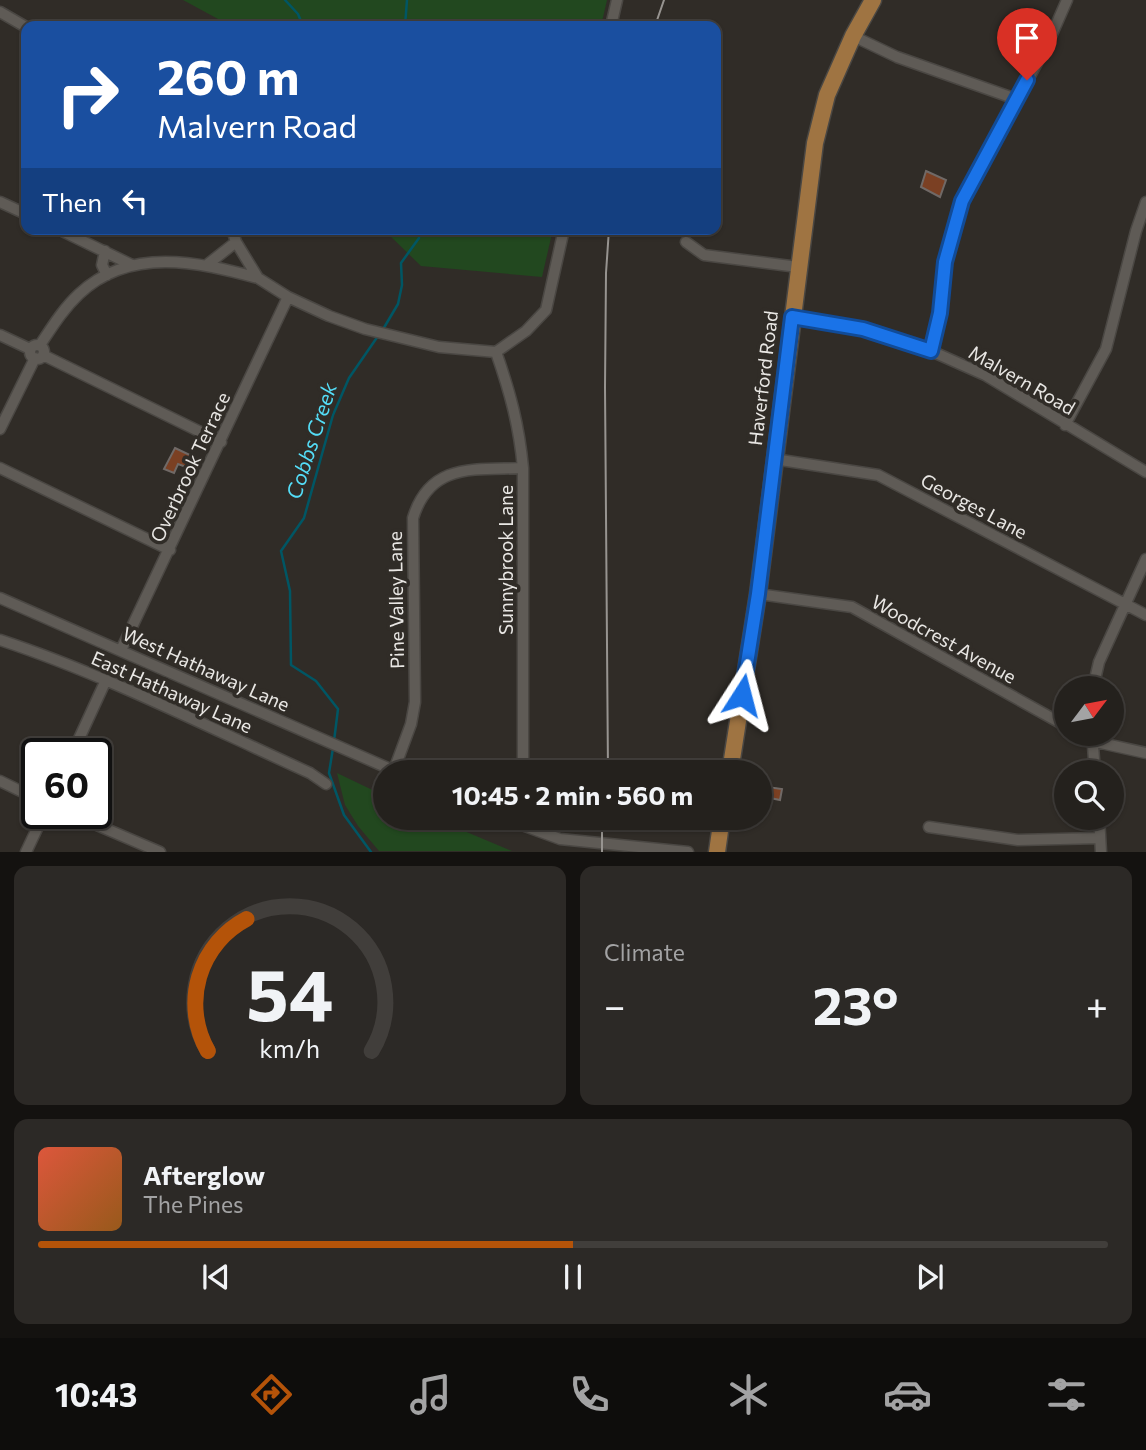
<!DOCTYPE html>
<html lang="en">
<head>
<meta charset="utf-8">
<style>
  :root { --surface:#24211d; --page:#2c2926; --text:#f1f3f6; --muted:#a3a3a4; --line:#413e3b; --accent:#b45309 }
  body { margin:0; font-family:Commissioner,sans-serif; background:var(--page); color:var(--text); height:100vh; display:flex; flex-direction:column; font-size:26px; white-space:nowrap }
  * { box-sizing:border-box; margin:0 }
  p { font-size:23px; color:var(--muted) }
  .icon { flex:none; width:38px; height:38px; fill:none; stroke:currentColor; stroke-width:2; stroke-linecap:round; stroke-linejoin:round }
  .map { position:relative; height:852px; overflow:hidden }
  .sheet { display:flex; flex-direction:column; gap:14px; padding:14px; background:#141210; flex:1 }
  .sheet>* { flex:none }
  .hud { position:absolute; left:21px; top:21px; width:700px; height:214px; border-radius:14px; box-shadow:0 2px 5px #0004,0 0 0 2px var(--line); background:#1a4fa0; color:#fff; overflow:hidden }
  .needle { width:46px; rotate:58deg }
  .fabs { position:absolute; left:1054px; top:676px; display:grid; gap:14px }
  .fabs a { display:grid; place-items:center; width:70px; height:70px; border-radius:50%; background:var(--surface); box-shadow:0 2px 5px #0004,0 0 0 2px var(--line); font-size:35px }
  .speed { position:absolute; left:21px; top:738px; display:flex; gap:14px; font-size:35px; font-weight:700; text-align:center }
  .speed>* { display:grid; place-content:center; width:91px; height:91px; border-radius:50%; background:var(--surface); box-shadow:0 2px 5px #0004,0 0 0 2px var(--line); line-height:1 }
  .speed .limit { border:4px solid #111; border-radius:10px; background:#fff; color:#111 }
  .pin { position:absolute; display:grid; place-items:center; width:60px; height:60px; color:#fff; margin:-72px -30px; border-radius:50% 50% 50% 0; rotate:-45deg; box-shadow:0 0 7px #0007 }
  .pin .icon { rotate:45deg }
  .me { position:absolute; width:77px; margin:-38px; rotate:9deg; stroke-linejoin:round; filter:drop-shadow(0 0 5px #0008) }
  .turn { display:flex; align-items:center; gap:24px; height:147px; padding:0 21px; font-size:32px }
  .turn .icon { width:91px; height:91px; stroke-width:2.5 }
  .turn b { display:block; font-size:49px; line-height:60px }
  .then { display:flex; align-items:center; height:66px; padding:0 21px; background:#0003; gap:14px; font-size:26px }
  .big { font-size:52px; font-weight:700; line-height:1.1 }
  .sheet .tile { flex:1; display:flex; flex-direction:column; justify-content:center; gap:10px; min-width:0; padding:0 24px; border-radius:14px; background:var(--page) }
  .sheet .dial { align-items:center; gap:0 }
  .dial svg { height:182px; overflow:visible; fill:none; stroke:var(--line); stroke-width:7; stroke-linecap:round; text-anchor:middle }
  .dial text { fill:var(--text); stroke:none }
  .song { display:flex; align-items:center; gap:21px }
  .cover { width:84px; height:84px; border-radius:10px; background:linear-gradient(135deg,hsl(10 70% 55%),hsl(30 70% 35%)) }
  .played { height:7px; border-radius:4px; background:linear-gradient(90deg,var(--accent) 50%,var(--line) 50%) }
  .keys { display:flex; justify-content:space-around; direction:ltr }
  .heat { display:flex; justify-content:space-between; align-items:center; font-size:38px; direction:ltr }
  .sheet .tiles { flex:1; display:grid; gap:14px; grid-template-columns:1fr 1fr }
  .tile:last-child { grid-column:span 2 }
  .trip { position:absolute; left:373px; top:760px; width:399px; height:70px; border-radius:35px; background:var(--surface); box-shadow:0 2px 5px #0004,0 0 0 2px var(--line); font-weight:700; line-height:70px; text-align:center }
  .menu { display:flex; height:112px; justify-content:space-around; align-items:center; background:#0e0d0c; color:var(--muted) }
  .menu .icon { width:49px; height:49px }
  .menu .on { color:var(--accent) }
  .menu b { font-size:32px; color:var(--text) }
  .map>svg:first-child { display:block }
  .green { fill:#22481f }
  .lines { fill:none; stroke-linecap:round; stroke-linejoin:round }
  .stream { stroke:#005664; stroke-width:2.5 }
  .building { fill:#7b4023; stroke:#706966; stroke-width:2 }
  .minor-casing { stroke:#4a4743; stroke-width:13 }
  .primary-casing { stroke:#4a4743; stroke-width:19 }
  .minor { stroke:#5f5b56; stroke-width:10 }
  .primary { stroke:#9f7442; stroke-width:16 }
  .tram { stroke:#979490; stroke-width:2 }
  .route-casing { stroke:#114b97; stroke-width:18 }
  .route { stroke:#1a73e8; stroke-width:12 }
  .labels { text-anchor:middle; stroke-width:7; stroke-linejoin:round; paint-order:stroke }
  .street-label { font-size:19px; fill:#e9e7e4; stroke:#302c27 }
  .water-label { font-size:21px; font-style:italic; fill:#54ddf7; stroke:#302c27 }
</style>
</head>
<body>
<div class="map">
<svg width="1146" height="852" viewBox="0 0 1146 852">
  <rect width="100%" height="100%" fill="#302c27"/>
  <path class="green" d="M183 0H607L601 26H231Z
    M383 229H553L542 277 421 266Z
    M337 773 385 796V817H431L512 851H379L358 826 345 805Z"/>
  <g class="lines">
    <path class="stream" d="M285 0 298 14 303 26
      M405 26 407 0
      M382 331 398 304 402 285 401 263 419 238 418 229
      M334 741 338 709 316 681 291 665 290 591 281 551 304 518 333 415 349 378 378 336
      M333 748 329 773 344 815 371 852"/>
  </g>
  <path class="building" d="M926 171 946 180 940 197 921 187Z
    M175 448 194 457 189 468 178 464 174 473 164 469Z
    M760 786 782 789 780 800 770 798 769 806 760 805Z"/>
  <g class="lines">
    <g class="minor-casing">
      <path id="minor" d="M0 12 26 27
        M611 26 617 0
        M853 36 897 57 1016 99
        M0 202 26 214
        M58 229 132 265
        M232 229 236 242 258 278 288 297 329 316 365 329 439 347 496 352 526 331 546 310 564 229
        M686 242 704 255 798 267
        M105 251 102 265 107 275
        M208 264 236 242
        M792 317 863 329 931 351 985 375 1146 472
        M0 335 30 349
        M40 345C52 327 63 309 79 294 130 246 199 262 258 278
        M30 352a7 7 0 1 1 14 0a7 7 0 1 1-14 0Z
        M931 351 941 313 945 262 962 201 1049 41 1067 0
        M496 352C510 392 519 425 523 468V772
        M43 355 221 442
        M1065 425 1106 349 1136 231 1146 202
        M0 429 35 358
        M774 459 878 475 1146 615
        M0 468 170 550
        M758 594 852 607 1066 726
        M0 598 397 772
        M0 640C106 675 208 727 310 773L326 784
        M121 650 288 297
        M1093 688 1099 662 1146 559
        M1078 733 1092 741 1146 753
        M1092 733 1095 772
        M72 754 106 680
        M394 770 411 724 415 702 413 518C430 462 475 470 523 468
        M0 781 37 799
        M71 814 160 852
        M500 817 560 839 688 852
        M1099 817 1101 852
        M929 827 1018 840 1100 838
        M26 852 44 814"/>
    </g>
    <g class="primary-casing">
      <path id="primary" d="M730 772 758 594 815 143 827 95 853 36 873 0
        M717 852 722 817"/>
    </g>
    <use href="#minor" class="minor"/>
    <use href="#primary" class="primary"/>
    <path class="tram" d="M655 26 664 0
      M608 772 605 387 606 273 609 229
      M602 817V852"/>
  </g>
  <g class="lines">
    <g class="route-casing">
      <path id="route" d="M742 695 758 594 792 317 863 329 931 351 940 313 945 262 962 201 1027 80"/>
    </g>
    <use href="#route" class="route"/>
  </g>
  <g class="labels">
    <g class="street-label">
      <text transform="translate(763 378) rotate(-83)" y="7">Haverford Road</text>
      <text transform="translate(1022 380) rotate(30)" y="7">Malvern Road</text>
      <text transform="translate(190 467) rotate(-65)" y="7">Overbrook Terrace</text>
      <text transform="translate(974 506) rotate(28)" y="7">Georges Lane</text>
      <text transform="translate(506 560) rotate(-90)" y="7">Sunnybrook Lane</text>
      <text transform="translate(396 600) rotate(-91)" y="7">Pine Valley Lane</text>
      <text transform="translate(944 639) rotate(29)" y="7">Woodcrest Avenue</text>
      <text transform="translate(206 669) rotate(24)" y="7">West Hathaway Lane</text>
      <text transform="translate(172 692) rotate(24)" y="7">East Hathaway Lane</text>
    </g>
    <g class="water-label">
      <text transform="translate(312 441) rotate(-72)" y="7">Cobbs Creek</text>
    </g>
  </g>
</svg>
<div class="fabs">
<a><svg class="needle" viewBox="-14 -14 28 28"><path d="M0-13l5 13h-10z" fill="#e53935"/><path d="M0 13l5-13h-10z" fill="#a3a3a4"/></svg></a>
<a><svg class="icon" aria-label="search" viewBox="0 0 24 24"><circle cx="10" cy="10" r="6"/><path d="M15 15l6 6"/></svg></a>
</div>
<div class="speed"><div class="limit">60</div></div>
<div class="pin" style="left:1027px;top:80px;background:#d93025"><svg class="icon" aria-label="arrive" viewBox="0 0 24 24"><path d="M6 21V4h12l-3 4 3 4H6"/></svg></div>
<svg class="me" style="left:742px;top:695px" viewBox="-20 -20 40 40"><path d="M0-17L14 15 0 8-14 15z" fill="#1a73e8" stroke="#fff" stroke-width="4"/></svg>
<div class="trip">10:45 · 2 min · 560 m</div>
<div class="hud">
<div class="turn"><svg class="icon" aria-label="right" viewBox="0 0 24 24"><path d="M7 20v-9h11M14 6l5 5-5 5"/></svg><div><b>260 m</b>Malvern Road</div></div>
<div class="then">Then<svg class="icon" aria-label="left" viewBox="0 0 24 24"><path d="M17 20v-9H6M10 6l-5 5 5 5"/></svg></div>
</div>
</div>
<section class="sheet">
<div class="tiles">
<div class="tile dial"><svg viewBox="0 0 100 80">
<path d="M14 69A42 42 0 1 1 86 69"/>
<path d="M14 69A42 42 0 0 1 31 11" stroke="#b45309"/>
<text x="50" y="56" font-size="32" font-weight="700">54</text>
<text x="50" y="72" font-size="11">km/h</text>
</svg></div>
<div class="tile"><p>Climate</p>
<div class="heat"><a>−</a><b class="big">23°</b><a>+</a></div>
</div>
<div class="tile">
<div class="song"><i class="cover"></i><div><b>Afterglow</b><p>The Pines</p></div></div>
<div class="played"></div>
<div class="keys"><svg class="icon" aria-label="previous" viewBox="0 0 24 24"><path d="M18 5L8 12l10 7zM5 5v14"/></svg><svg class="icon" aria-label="pause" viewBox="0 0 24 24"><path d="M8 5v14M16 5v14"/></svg><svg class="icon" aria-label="next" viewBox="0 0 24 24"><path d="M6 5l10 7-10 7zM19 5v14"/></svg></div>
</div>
</div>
</section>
<nav class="menu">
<b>10:43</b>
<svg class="icon on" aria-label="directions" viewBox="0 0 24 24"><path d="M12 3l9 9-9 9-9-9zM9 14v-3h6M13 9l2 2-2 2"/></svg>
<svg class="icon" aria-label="music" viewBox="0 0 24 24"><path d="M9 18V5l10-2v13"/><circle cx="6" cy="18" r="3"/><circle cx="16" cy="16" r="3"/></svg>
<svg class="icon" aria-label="phone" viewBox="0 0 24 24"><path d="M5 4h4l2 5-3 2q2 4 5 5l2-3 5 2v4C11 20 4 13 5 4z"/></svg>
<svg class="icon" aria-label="climate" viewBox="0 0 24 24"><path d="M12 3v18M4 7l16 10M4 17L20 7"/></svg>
<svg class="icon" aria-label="car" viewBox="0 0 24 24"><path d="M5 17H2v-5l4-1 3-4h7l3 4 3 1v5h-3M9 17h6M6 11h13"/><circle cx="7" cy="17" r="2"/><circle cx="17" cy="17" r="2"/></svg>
<svg class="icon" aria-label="filters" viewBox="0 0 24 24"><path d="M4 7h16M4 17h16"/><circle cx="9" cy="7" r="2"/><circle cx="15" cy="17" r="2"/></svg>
</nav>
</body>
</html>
